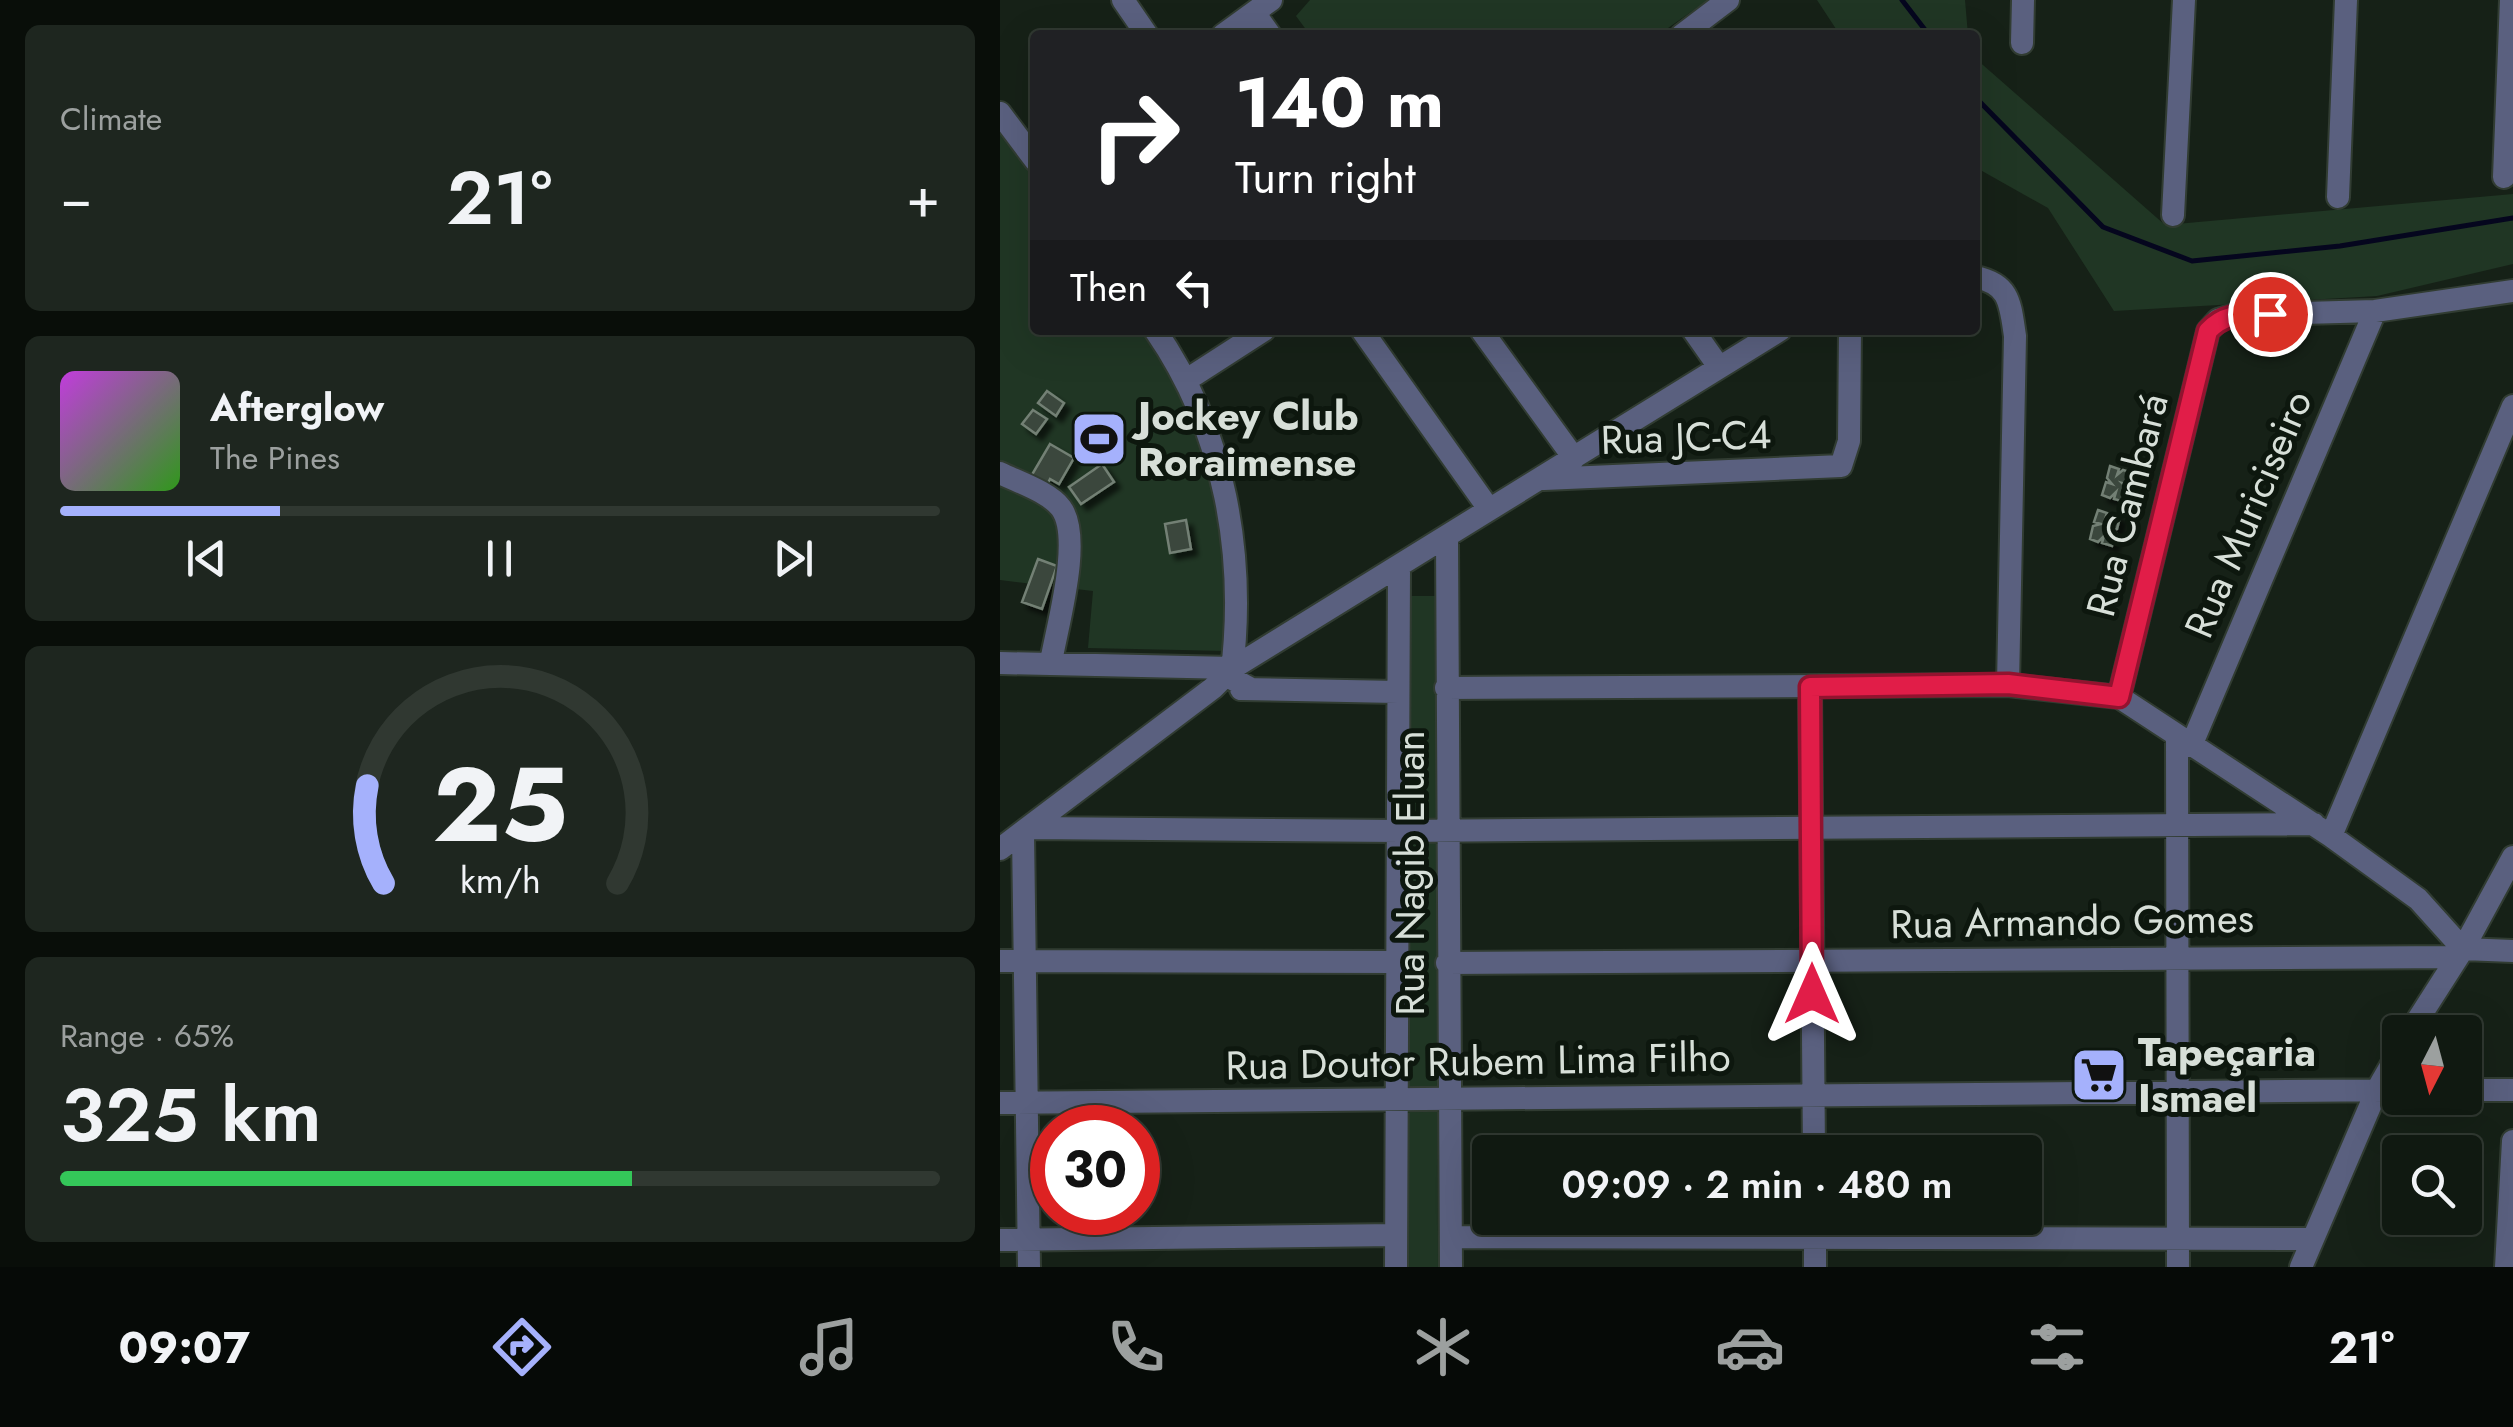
<!DOCTYPE html>
<html lang="en">
<head>
<meta charset="utf-8">
<style>
  :root { --surface:#101911; --page:#1e261f; --text:#f1f3f6; --muted:#9ca09f; --line:#303831; --accent:#a5b1fc }
  body { margin:0; font-family:Jost,sans-serif; background:var(--page); color:var(--text); height:100vh; display:flex; flex-direction:column; font-size:38px; white-space:nowrap }
  * { box-sizing:border-box; margin:0 }
  p { font-size:32px; color:var(--muted) }
  .icon { flex:none; width:55px; height:55px; fill:none; stroke:currentColor; stroke-width:2; stroke-linecap:round; stroke-linejoin:round }
  .map { position:relative; flex:1; overflow:hidden }
  .drawer { display:flex; flex-direction:column; gap:25px; padding:25px; background:#090e09; width:1000px }
  .drawer>* { flex:none }
  .banner { position:absolute; left:30px; top:30px; width:950px; height:305px; border-radius:10px; box-shadow:0 10px 40px #0002,0 0 0 2px var(--line); background:#202124; color:#fff; overflow:hidden }
  .needle { width:65px; rotate:186deg }
  .buttons { position:absolute; left:1382px; top:1015px; display:grid; gap:20px }
  .buttons a { display:grid; place-items:center; width:100px; height:100px; border-radius:10px; background:var(--surface); box-shadow:0 10px 40px #0002,0 0 0 2px var(--line); font-size:50px }
  .speed { position:absolute; left:30px; top:1105px; display:flex; gap:20px; font-size:50px; font-weight:700; text-align:center }
  .speed>* { display:grid; place-content:center; width:130px; height:130px; border-radius:50%; background:var(--surface); box-shadow:0 10px 40px #0002,0 0 0 2px var(--line); line-height:1 }
  .speed .limit { border:15px solid #d22; background:#fff; color:#111 }
  .pin { position:absolute; display:grid; place-items:center; width:85px; height:85px; color:#fff; margin:-42px; border:5px solid #fff; border-radius:50%; box-shadow:0 2px 10px #0007 }
  .me { position:absolute; width:110px; margin:-55px; rotate:0deg; stroke-linejoin:round; filter:drop-shadow(0 0 8px #0008) }
  .turn { display:flex; align-items:center; gap:35px; height:210px; padding:0 40px; font-size:45px }
  .turn .icon { width:130px; height:130px; stroke-width:2.5 }
  .turn b { display:block; font-size:70px; line-height:85px }
  .then { display:flex; align-items:center; height:95px; padding:0 40px; background:#0003; gap:20px; font-size:38px }
  .big { font-size:75px; font-weight:600; line-height:1.1 }
  .drawer .widget { flex:1; display:flex; flex-direction:column; justify-content:center; gap:15px; min-width:0; padding:0 35px; border-radius:15px; background:var(--page) }
  .drawer .dial { align-items:center; gap:0 }
  .dial svg { height:260px; overflow:visible; fill:none; stroke:var(--line); stroke-width:7; stroke-linecap:round; text-anchor:middle }
  .dial text { fill:var(--text); stroke:none }
  .song { display:flex; align-items:center; gap:30px }
  .cover { width:120px; height:120px; border-radius:15px; background:linear-gradient(135deg,hsl(290 70% 55%),hsl(110 70% 35%)) }
  .played { height:10px; border-radius:5px; background:linear-gradient(90deg,var(--accent) 25%,var(--line) 25%) }
  .keys { display:flex; justify-content:space-around; direction:ltr }
  .heat { display:flex; justify-content:space-between; align-items:center; font-size:55px; direction:ltr }
  .charge { height:15px; border-radius:8px; background:linear-gradient(90deg,#34c759 65%,var(--line) 0) }
  .trip { position:absolute; left:472px; top:1135px; width:570px; height:100px; border-radius:10px; background:var(--surface); box-shadow:0 10px 40px #0002,0 0 0 2px var(--line); font-weight:600; line-height:100px; text-align:center }
  .tab-bar { display:flex; height:160px; justify-content:space-around; align-items:center; background:#060a07; color:var(--muted) }
  .tab-bar .icon { width:70px; height:70px }
  .tab-bar .selected { color:var(--accent) }
  .tab-bar b { font-size:45px; color:var(--text) }
  main { display:flex; flex:1; min-height:0 }
  .map>svg:first-child { display:block }
  .green { fill:#203624 }
  .lines { fill:none; stroke-linecap:round; stroke-linejoin:round }
  .stream { stroke:#05061e; stroke-width:5 }
  .building { fill:#3a463c; stroke:#738074; stroke-width:2.5; filter:url(#shadow) }
  .minor-casing { stroke:#313c32; stroke-width:26 }
  .minor { stroke:#5a607f; stroke-width:22 }
  .route-casing { stroke:#92132f; stroke-width:25 }
  .route { stroke:#e11d48; stroke-width:18 }
  .labels { text-anchor:middle; stroke-width:10; stroke-linejoin:round; paint-order:stroke }
  .poi-label { font-size:40px; font-weight:bold; fill:#d7dfd8; stroke:#0d170e; text-anchor:start }
  .street-label { font-size:40px; fill:#d7dfd8; stroke:#0d170e }
</style>
</head>
<body>
<main>
<section class="drawer">
<div class="widget"><p>Climate</p>
<div class="heat"><a>−</a><b class="big">21°</b><a>+</a></div>
</div>
<div class="widget">
<div class="song"><i class="cover"></i><div><b>Afterglow</b><p>The Pines</p></div></div>
<div class="played"></div>
<div class="keys"><svg class="icon" aria-label="previous" viewBox="0 0 24 24"><path d="M18 5L8 12l10 7zM5 5v14"/></svg><svg class="icon" aria-label="pause" viewBox="0 0 24 24"><path d="M8 5v14M16 5v14"/></svg><svg class="icon" aria-label="next" viewBox="0 0 24 24"><path d="M6 5l10 7-10 7zM19 5v14"/></svg></div>
</div>
<div class="widget dial"><svg viewBox="0 0 100 80">
<path d="M14 69A42 42 0 1 1 86 69"/>
<path d="M14 69A42 42 0 0 1 9 39" stroke="#a5b1fc"/>
<text x="50" y="56" font-size="32" font-weight="700">25</text>
<text x="50" y="72" font-size="11">km/h</text>
</svg></div>
<div class="widget"><p>Range · 65%</p><b class="big">325 km</b><div class="charge"></div></div>
</section>
<div class="map">
<svg width="1513" height="1267" viewBox="0 0 1513 1267">
  <defs>
    <filter id="shadow"><feDropShadow dx="6" dy="6" stdDeviation="2.5" flood-color="#0009"/></filter>
  </defs>
  <rect width="100%" height="100%" fill="#162117"/>
  <path class="green" d="M310 0H708L658 35H310L296 16Z
    M817 0H965L968 35H840Z
    M975 58 1165 225 1513 194V264L1377 296 1114 311 1048 208 975 167Z
    M0 129 35 178V330H143C155 348 172 367 181 388 217 471 233 561 227 651L88 648 93 591 0 580Z
    M404 596H436L438 1267H407Z"/>
  <g class="lines">
    <path class="stream" d="M902 0 929 35
      M975 97 1103 227 1192 261 1340 246 1513 218"/>
  </g>
  <path class="building" d="M47 391 64 403 56 416 38 403Z
    M33 410 47 419 36 434 22 424Z
    M50 444 74 458 59 484 50 479 46 487 30 478Z
    M102 464 114 482 81 504 69 487Z
    M1110 466 1119 469 1117 475 1123 470 1133 473 1129 485 1122 483 1128 489 1125 502 1114 499 1116 492 1110 498 1102 495 1106 482 1112 484 1107 478Z
    M1098 510 1107 513 1105 519 1111 514 1120 517 1117 529 1109 531 1116 533 1112 546 1102 543 1104 536 1098 542 1090 539 1093 526 1101 524 1094 522Z
    M186 520 191 549 170 553 165 524Z
    M38 559 57 566 42 609 22 602Z"/>
  <g class="lines">
    <g class="minor-casing">
      <path id="minor" d="M123 0 147 35
        M255 14 270 35
        M223 35 271 0
        M682 35 728 0
        M1022 43 1023 0
        M0 113 35 160
        M1504 177 1511 0
        M1338 197 1346 0
        M1173 215 1184 0
        M975 277C1010 284 1010 303 1015 336L1008 685
        M155 330C225 431 247 557 231 678L251 689
        M362 330 489 509
        M481 330 574 458
        M693 330 719 367
        M188 379 264 330
        M0 473C18 482 49 492 61 508 83 538 57 626 51 662
        M544 479 841 466 849 441 850 330
        M447 539 451 1267
        M0 663 233 668
        M810 687 814 1152
        M446 688 1008 685 1119 697 1331 836 1418 899 1463 949
        M241 689 397 692
        M1119 697 1208 331 1218 320 1235 315 1375 311 1513 291
        M1177 736 1178 1267
        M1191 746 1375 311
        M30 828 400 831 1314 824
        M23 833 29 1267
        M1331 836 1513 406
        M0 849 213 688 233 668 780 330
        M1463 949 1513 951
        M0 961 401 962
        M447 963 1458 957
        M1410 1032 1463 949 1513 857
        M1465 1090H1513
        M0 1103 1400 1090
        M815 1218V1267
        M452 1237 1313 1239
        M0 1240 396 1235
        M396 1267 399 569
        M1301 1267 1377 1090 1400 1050
        M1506 1267 1513 1141"/>
    </g>
    <use href="#minor" class="minor"/>
  </g>
  <g class="lines">
    <g class="route-casing">
      <path id="route" d="M812 994 810 687 1008 684 1119 697 1208 331C1225 312 1246 315 1270 314"/>
    </g>
    <use href="#route" class="route"/>
  </g>
  <defs>
    <g id="stadium-square" transform="scale(2.875)"><rect x="-9" y="-9" width="18" height="18" rx="4" fill="#a5b1fc" stroke="#0d170e"/><path d="M0-5a6.5 5 0 1 0 0 10a6.5 5 0 1 0 0-10ZM-3.5-1.8h7v3.6h-7Z" fill="#111"/></g>
    <g id="supermarket-square" transform="scale(2.875)"><rect x="-9" y="-9" width="18" height="18" rx="4" fill="#a5b1fc" stroke="#0d170e"/><path d="M-6-5.5h2.5l.6 2H6L4.5 2H-2.5L-4.4-4H-6ZM-1.5 3.2a1.3 1.3 0 1 0 .1 0ZM3 3.2a1.3 1.3 0 1 0 .1 0Z" fill="#111"/></g>
  </defs>
  <g fill-rule="evenodd">
    <use href="#stadium-square" x="99" y="439"/>
    <use href="#supermarket-square" x="1099" y="1075"/>
  </g>
  <g class="labels">
    <g class="poi-label">
      <text x="138" y="430">Jockey Club<tspan x="138" dy="46">Roraimense</tspan></text>
      <text x="1138" y="1066">Tapeçaria<tspan x="1138" dy="46">Ismael</tspan></text>
    </g>
    <g class="street-label">
      <text transform="translate(686 437) rotate(-2)" y="14">Rua JC-C4</text>
      <text transform="translate(1127 505) rotate(-76)" y="14">Rua Cambará</text>
      <text transform="translate(1248 514) rotate(-67)" y="14">Rua Muriciseiro</text>
      <text transform="translate(410 873) rotate(-90)" y="14">Rua Nagib Eluan</text>
      <text transform="translate(1072 921) rotate(-1)" y="14">Rua Armando Gomes</text>
      <text transform="translate(478 1061) rotate(-1)" y="14">Rua Doutor Rubem Lima Filho</text>
    </g>
  </g>
</svg>
<div class="buttons">
<a><svg class="needle" viewBox="-14 -14 28 28"><path d="M0-13l5 13h-10z" fill="#e53935"/><path d="M0 13l5-13h-10z" fill="#9ca09f"/></svg></a>
<a><svg class="icon" aria-label="search" viewBox="0 0 24 24"><circle cx="10" cy="10" r="6"/><path d="M15 15l6 6"/></svg></a>
</div>
<div class="speed"><div class="limit">30</div></div>
<div class="pin" style="left:1270px;top:314px;background:#d93025"><svg class="icon" aria-label="arrive" viewBox="0 0 24 24"><path d="M6 21V4h12l-3 4 3 4H6"/></svg></div>
<svg class="me" style="left:812px;top:994px" viewBox="-20 -20 40 40"><path d="M0-17L14 15 0 8-14 15z" fill="#e11d48" stroke="#fff" stroke-width="4"/></svg>
<div class="trip">09:09 · 2 min · 480 m</div>
<div class="banner">
<div class="turn"><svg class="icon" aria-label="right" viewBox="0 0 24 24"><path d="M7 20v-9h11M14 6l5 5-5 5"/></svg><div><b>140 m</b>Turn right</div></div>
<div class="then">Then<svg class="icon" aria-label="left" viewBox="0 0 24 24"><path d="M17 20v-9H6M10 6l-5 5 5 5"/></svg></div>
</div>
</div>
</main>
<nav class="tab-bar">
<b>09:07</b>
<svg class="icon selected" aria-label="directions" viewBox="0 0 24 24"><path d="M12 3l9 9-9 9-9-9zM9 14v-3h6M13 9l2 2-2 2"/></svg>
<svg class="icon" aria-label="music" viewBox="0 0 24 24"><path d="M9 18V5l10-2v13"/><circle cx="6" cy="18" r="3"/><circle cx="16" cy="16" r="3"/></svg>
<svg class="icon" aria-label="phone" viewBox="0 0 24 24"><path d="M5 4h4l2 5-3 2q2 4 5 5l2-3 5 2v4C11 20 4 13 5 4z"/></svg>
<svg class="icon" aria-label="climate" viewBox="0 0 24 24"><path d="M12 3v18M4 7l16 10M4 17L20 7"/></svg>
<svg class="icon" aria-label="car" viewBox="0 0 24 24"><path d="M5 17H2v-5l4-1 3-4h7l3 4 3 1v5h-3M9 17h6M6 11h13"/><circle cx="7" cy="17" r="2"/><circle cx="17" cy="17" r="2"/></svg>
<svg class="icon" aria-label="filters" viewBox="0 0 24 24"><path d="M4 7h16M4 17h16"/><circle cx="9" cy="7" r="2"/><circle cx="15" cy="17" r="2"/></svg>
<b>21°</b>
</nav>
</body>
</html>
